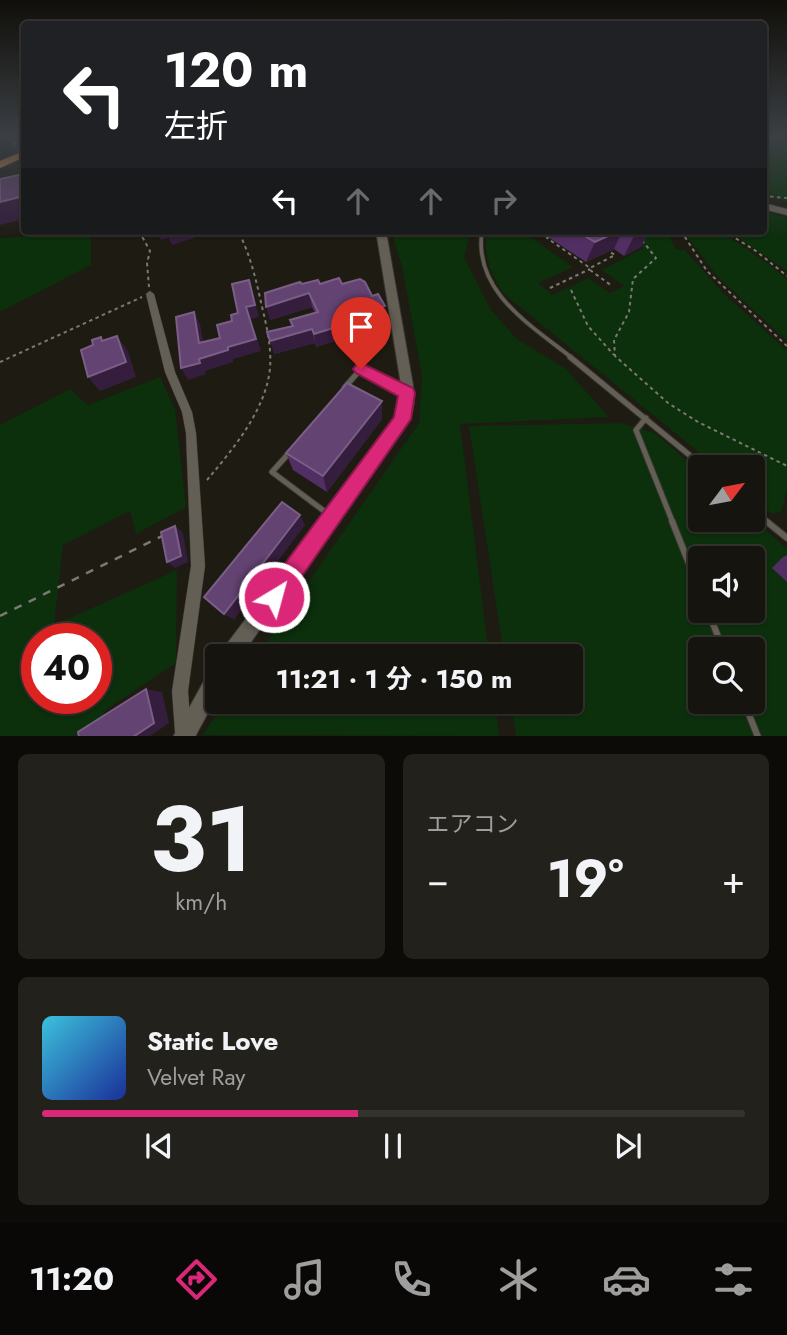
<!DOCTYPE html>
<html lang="ja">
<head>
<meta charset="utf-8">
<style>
  :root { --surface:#16140e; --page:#23211c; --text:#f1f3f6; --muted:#9e9e9e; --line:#35332e; --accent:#db2777 }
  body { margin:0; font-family:Jost,"Noto Sans JP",sans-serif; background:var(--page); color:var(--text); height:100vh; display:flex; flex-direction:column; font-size:26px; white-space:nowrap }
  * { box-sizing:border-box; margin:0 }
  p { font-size:23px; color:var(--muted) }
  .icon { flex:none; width:38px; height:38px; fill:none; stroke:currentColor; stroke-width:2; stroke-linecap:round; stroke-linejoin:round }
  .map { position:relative; height:736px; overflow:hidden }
  .sheet { display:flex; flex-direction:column; gap:18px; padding:18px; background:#0c0b08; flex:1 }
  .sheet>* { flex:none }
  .hud { position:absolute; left:21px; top:21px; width:746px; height:214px; border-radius:7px; box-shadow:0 2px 5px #0004,0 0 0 2px var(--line); background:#202124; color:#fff; overflow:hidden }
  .needle { width:46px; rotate:58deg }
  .buttons { position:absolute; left:688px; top:455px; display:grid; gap:14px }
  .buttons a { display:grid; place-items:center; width:77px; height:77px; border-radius:7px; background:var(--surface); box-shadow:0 2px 5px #0004,0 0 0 2px var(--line); font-size:35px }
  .speed { position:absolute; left:21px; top:623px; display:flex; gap:14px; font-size:35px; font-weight:700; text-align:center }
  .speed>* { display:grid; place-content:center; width:91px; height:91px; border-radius:50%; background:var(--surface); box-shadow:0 2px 5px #0004,0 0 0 2px var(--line); line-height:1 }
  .speed .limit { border:10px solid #d22; background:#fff; color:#111 }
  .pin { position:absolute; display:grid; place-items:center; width:60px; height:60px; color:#fff; margin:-72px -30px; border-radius:50% 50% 50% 0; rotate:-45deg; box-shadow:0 0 7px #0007 }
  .pin .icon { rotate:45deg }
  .me { position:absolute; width:77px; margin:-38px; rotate:37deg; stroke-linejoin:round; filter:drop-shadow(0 0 5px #0008) }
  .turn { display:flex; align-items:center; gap:24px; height:147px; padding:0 28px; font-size:32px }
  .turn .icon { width:91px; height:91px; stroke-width:2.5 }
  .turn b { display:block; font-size:49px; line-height:60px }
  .lanes { display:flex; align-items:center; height:66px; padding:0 28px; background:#0003; justify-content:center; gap:35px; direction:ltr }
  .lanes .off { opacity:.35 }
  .big { font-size:52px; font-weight:700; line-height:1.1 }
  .sheet .widget { flex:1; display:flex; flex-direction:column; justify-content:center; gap:10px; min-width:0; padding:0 24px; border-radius:10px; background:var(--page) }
  .sheet .dial { align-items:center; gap:0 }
  .dial b { font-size:91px; line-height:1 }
  .song { display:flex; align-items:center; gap:21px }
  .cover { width:84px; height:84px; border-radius:10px; background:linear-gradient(135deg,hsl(190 70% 55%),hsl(230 70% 35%)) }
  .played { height:7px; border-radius:4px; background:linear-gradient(90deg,var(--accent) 45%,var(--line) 45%) }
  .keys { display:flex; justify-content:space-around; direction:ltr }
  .heat { display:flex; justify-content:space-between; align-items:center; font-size:38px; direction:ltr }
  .sheet .tiles { flex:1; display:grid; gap:18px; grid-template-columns:1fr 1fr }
  .widget:last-child { grid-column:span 2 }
  .trip { position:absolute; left:205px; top:644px; width:378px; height:70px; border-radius:7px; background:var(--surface); box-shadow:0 2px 5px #0004,0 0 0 2px var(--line); font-weight:700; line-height:70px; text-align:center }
  .menu { display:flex; height:112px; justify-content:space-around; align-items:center; background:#090806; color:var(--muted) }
  .menu .icon { width:49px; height:49px }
  .menu .on { color:var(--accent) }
  .menu b { font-size:32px; color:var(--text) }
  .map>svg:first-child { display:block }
  .green { fill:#0c2f0c; fill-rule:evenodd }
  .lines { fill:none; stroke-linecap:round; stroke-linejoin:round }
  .minor-tunnel { stroke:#3e3b34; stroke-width:6; stroke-dasharray:6 3.5; stroke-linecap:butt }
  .service-far2-casing { stroke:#373531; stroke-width:5 }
  .service-far1-casing { stroke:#373531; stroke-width:7 }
  .service-casing { stroke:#373531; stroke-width:8 }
  .minor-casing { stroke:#373531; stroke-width:1 }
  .tertiary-casing { stroke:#373531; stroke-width:2 }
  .trunk-casing { stroke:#373531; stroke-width:2 }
  .path-far1 { stroke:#7b7972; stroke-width:2; stroke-dasharray:3.5 3.5; stroke-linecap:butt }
  .path { stroke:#7b7972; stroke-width:2.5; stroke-dasharray:8 8; stroke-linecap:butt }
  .service-far2 { stroke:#635f55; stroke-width:3.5 }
  .service-far1 { stroke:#635f55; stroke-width:5 }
  .service { stroke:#635f55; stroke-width:6 }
  .minor { fill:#635f55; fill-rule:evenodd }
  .tertiary { fill:#635f55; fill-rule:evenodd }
  .trunk { fill:#d68b42; fill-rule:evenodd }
  .wall { fill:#512e63 }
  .shaded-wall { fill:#351d3d }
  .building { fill:#634372; stroke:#7a5e85; stroke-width:2 }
  .route { fill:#db2777; stroke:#8e194d; stroke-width:2 }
</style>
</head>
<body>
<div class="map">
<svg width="787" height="737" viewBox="0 0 787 737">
  <rect width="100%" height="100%" fill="#1e1b13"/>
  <path class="green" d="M763 136H787V202L763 193Z
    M763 211 787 218V271L729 231H763Z
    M391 231H471L464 257 491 310 517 339 566 369 609 417 460 424 489 656H257L419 423 422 376 402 266Z
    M498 231H522L573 267 538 283 553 295 588 278 610 293 624 286 602 270 644 248 618 232 666 231 676 249 685 250 722 292 787 351V490L781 512 772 514 753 497 752 467H717L504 294C491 275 485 259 486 236Z
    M695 231H720L766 262 787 279V341L717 276 686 235H697Z
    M91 233V265L0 312V238Z
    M160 377 175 409 186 507 136 534 130 511 63 545 54 625 177 570 176 663 107 709 90 736 0 737V425L70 389 88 405ZM37 639H96V698H37Z
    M621 423 655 433 700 472V520L753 518 787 549V736H516L511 702H570V656H504L469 426ZM700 558H752V611H700ZM700 649H752V702H700Z
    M226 702H495L499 736 202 735Z"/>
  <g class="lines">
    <path class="minor-tunnel" d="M18 148 24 154"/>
    <g class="service-far2-casing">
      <path id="service-far2" d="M482 231C473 292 531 325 572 358"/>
    </g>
    <g class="service-far1-casing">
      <path id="service-far1" d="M570 357 704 467
        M345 387 361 369 403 391
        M646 418 636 430 673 523
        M290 452 272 472 328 514
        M752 509 768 523"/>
    </g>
    <g class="service-casing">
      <path id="service" d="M672 521 700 591
        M766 521 787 538
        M708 611 723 649
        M744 702 758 737"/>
    </g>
    <g class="minor-casing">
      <path id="minor" d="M150 291 154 294 175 372 192 412 196 433 205 566 188 691 191 732 189 737H177L175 732 172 691 191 566 186 433 182 412 165 372 146 294Z"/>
    </g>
    <g class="tertiary-casing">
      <path id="tertiary" d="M763 203 787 209V215L763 209Z
        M376 231H386L413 385 414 403 410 420 241 656H221L223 649 397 418 400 403 401 385Z
        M217 667V696L195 737H173L210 670Z"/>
    </g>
    <g class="trunk-casing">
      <path id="trunk" d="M24 151V157L0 168V161Z"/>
    </g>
    <path class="path-far1" d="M10 136 17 147
      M763 196 787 198
      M139 231 150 251 147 263 149 287
      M534 231 546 238
      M681 231 707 271 787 346
      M724 231 756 251 787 276
      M549 237 547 238 590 268 615 255 607 250
      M642 240 656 258 633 279 629 312 614 340 615 356 668 403 698 422 787 466
      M590 270 612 286
      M550 288 590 269
      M571 290 588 326 614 355
      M0 362 142 297
      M207 480C233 449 266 410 270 368 272 345 265 320 260 298 255 275 249 252 238 231"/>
    <path class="path" d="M0 616 164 535"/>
    <use href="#service-far2" class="service-far2"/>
    <use href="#service-far1" class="service-far1"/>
    <use href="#service" class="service"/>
    <use href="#minor" class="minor"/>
    <use href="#tertiary" class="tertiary"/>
    <use href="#trunk" class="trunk"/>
  </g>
  <path class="wall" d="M539 231H649L641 247 624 256 614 249 586 262Z
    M302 284H342L372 296 385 306V319L356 327 357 334 316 347 315 343 274 354 292 326 290 320 315 313 312 307 270 320Z
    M382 419 327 492 293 470 286 453Z
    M787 555V582L772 568 783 557Z"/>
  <path class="shaded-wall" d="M24 196V219L0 225V202Z
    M156 231H165L168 238 161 240Z
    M175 231H191L194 238 172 245 167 234Z
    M619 231H622L614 249 586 262 595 242Z
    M644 231H649L641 247 624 256 634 236Z
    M249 280 259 317 250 319 261 351 233 359V362L205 371 206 374 188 380 181 368 199 359 228 347 246 307Z
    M309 293 312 307 270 320 266 307Z
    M385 306V319L356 327 357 334 316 347 314 334 352 315Z
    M194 312 200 324 206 355 199 343Z
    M312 329 315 343 274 354 270 341Z
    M117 336 128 351 136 377 100 391 88 377Z
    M382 401V419L327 492 323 476Z
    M300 515 305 525 234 620 224 614Z
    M175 526 183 533 188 562 175 568 167 562Z
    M146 689 162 692 169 723 149 737H133Z"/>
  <path class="building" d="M24 174V196L0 202V179Z
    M576 231H619L595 242Z
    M626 231H644L634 236Z
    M339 278 342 284 360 279 365 282 372 296 378 294 385 306 352 315 356 321 314 334 312 329 270 341 267 332 293 326 290 320 318 312 309 293 266 307 265 293 300 282 302 284 318 280 320 284Z
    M249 280 255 305 246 307 256 339 228 347V350L199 359 200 363 181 368 176 317 194 312 199 343 220 338 217 325 232 321 231 315 238 313 232 284Z
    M117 336 126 362 88 377 81 350 93 345 92 340 101 337 102 341Z
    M347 383 382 401 323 476 286 453Z
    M282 502 300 515 224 614 204 597Z
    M175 526 181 556 167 562 161 532Z
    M146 689 154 723 133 737H79L78 732Z"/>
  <linearGradient id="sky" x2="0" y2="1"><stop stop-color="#100f0a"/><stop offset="0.57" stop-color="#3b3f44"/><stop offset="1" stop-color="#3b3f44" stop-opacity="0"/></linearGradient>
  <rect width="787" height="239" fill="url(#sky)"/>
  <path class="route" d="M361 363 413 388 415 393 411 419 282 605 274 608 266 605 263 597 266 589 394 417 398 396 356 373 353 369 356 365Z"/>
</svg>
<div class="buttons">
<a><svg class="needle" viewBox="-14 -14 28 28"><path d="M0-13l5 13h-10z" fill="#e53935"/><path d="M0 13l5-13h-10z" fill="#9e9e9e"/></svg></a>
<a><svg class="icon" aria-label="sound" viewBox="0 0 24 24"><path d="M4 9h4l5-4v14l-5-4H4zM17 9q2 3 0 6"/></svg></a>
<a><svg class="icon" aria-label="search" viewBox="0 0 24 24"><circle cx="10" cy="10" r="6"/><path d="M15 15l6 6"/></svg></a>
</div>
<div class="speed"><div class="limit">40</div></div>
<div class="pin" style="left:361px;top:369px;background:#d93025"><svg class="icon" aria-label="arrive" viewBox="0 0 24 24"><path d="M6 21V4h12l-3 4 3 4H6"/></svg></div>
<svg class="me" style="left:274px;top:597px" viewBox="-20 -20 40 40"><circle r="17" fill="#db2777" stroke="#fff" stroke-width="3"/><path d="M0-11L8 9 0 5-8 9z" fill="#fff"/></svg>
<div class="trip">11:21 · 1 分 · 150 m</div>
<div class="hud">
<div class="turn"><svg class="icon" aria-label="left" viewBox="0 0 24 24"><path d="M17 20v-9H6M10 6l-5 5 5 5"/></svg><div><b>120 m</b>左折</div></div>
<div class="lanes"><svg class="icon" aria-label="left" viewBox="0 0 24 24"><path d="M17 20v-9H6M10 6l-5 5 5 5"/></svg><svg class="icon off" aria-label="ahead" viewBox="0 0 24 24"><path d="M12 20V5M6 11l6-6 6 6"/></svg><svg class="icon off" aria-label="ahead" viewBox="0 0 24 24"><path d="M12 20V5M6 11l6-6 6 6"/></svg><svg class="icon off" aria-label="right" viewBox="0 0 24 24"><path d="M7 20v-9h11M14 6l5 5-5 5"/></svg></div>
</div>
</div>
<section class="sheet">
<div class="tiles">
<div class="widget dial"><b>31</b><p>km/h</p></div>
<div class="widget"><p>エアコン</p>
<div class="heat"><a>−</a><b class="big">19°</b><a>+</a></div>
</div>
<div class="widget">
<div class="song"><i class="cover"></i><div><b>Static Love</b><p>Velvet Ray</p></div></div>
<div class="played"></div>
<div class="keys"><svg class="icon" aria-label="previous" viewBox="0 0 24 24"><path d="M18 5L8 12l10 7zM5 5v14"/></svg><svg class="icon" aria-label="pause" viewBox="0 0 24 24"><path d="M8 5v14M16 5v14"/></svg><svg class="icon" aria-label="next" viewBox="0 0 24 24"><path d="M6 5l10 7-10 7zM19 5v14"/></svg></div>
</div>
</div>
</section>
<nav class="menu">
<b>11:20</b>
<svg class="icon on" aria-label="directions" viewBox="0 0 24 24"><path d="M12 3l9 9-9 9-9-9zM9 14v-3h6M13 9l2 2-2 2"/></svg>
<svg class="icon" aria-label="music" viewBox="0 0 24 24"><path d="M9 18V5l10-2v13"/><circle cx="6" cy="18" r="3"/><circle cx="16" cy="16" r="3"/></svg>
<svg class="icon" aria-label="phone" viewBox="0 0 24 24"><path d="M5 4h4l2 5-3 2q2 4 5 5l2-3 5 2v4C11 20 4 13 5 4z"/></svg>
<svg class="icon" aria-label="climate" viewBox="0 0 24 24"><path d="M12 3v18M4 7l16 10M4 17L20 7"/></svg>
<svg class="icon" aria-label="car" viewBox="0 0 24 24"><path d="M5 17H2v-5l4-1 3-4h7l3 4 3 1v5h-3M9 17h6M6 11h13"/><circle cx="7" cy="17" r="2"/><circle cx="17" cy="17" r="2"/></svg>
<svg class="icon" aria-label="filters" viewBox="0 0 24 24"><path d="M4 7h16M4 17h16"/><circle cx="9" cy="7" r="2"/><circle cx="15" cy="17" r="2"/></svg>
</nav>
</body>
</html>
